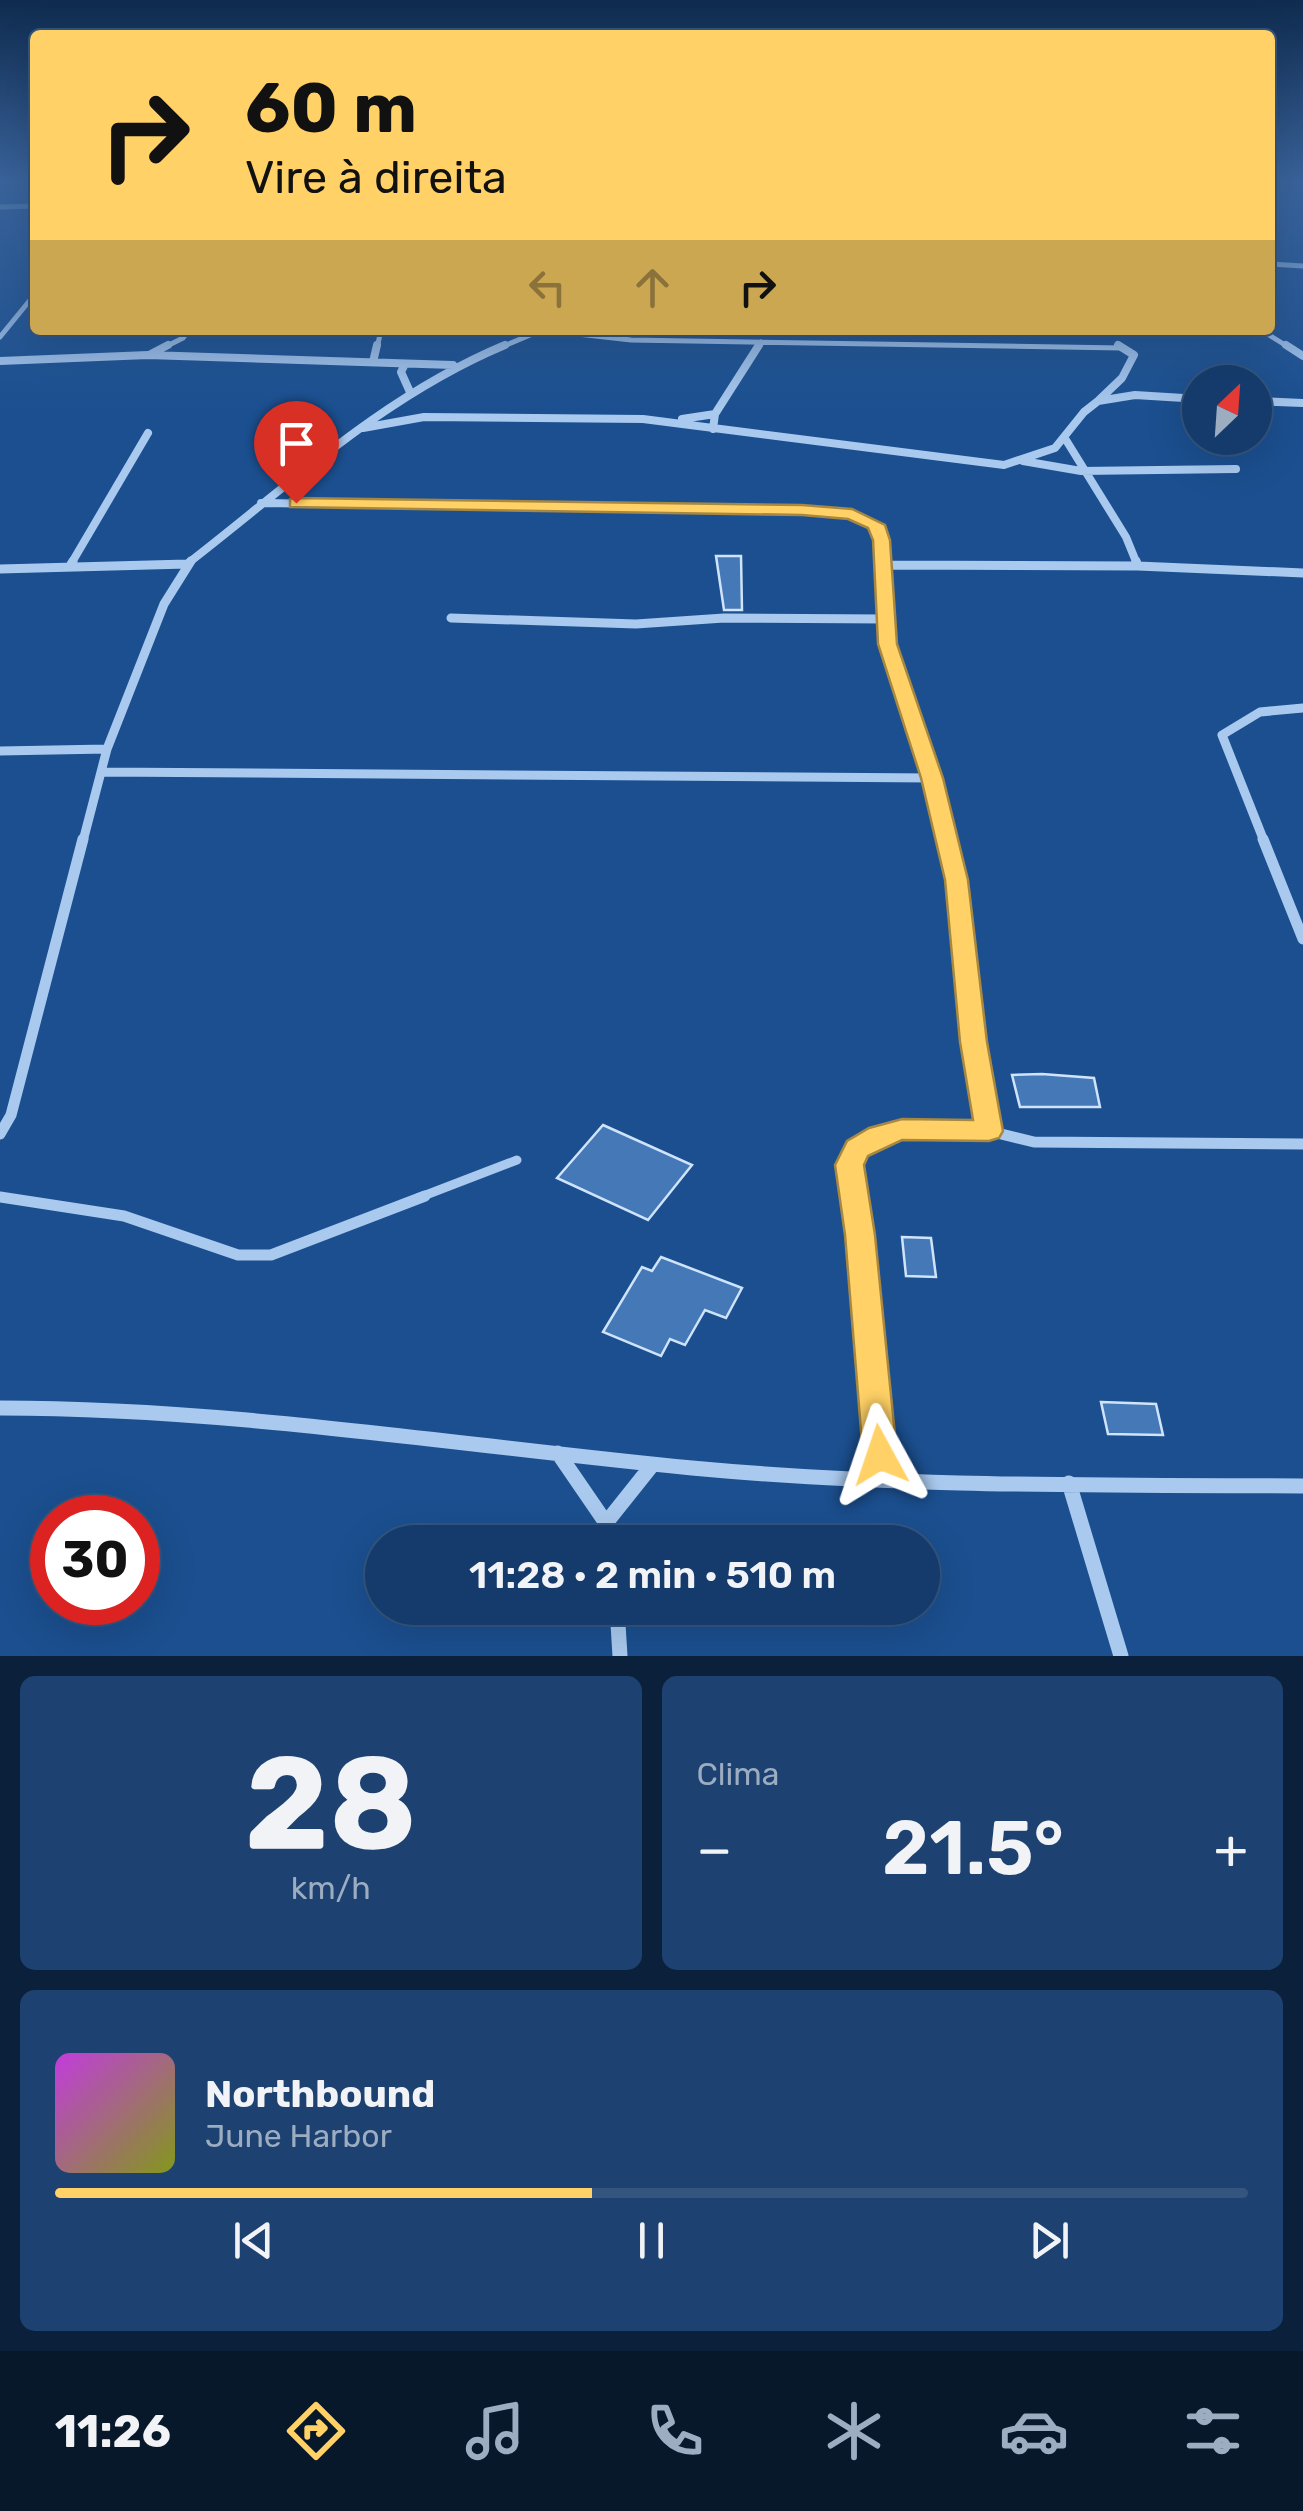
<!DOCTYPE html>
<html lang="pt">
<head>
<meta charset="utf-8">
<style>
  :root { --surface:#143b6b; --page:#1d4271; --text:#f1f3f6; --muted:#9dadc1; --line:#33557e; --accent:#ffd166 }
  body { margin:0; font-family:Rubik,sans-serif; background:var(--page); color:var(--text); height:100vh; display:flex; flex-direction:column; font-size:38px; white-space:nowrap }
  * { box-sizing:border-box; margin:0 }
  p { font-size:32px; color:var(--muted) }
  .icon { flex:none; width:55px; height:55px; fill:none; stroke:currentColor; stroke-width:2; stroke-linecap:round; stroke-linejoin:round }
  .map { position:relative; height:1656px; overflow:hidden }
  .panel { display:flex; flex-direction:column; gap:20px; padding:20px; background:#0b203b; flex:1 }
  .panel>* { flex:none }
  .hud { position:absolute; left:30px; top:30px; width:1245px; height:305px; border-radius:10px; box-shadow:0 10px 40px #0002,0 0 0 2px var(--line); background:#ffd166; color:#111; overflow:hidden }
  .needle { width:65px; rotate:25deg }
  .controls { position:absolute; left:1182px; top:365px; display:grid; gap:20px }
  .controls a { display:grid; place-items:center; width:90px; height:90px; border-radius:50%; background:var(--surface); box-shadow:0 10px 40px #0002,0 0 0 2px var(--line); font-size:50px }
  .speed { position:absolute; left:30px; top:1495px; display:flex; gap:20px; font-size:50px; font-weight:700; text-align:center }
  .speed>* { display:grid; place-content:center; width:130px; height:130px; border-radius:50%; background:var(--surface); box-shadow:0 10px 40px #0002,0 0 0 2px var(--line); line-height:1 }
  .speed .limit { border:15px solid #d22; background:#fff; color:#111 }
  .pin { position:absolute; display:grid; place-items:center; width:85px; height:85px; color:#fff; margin:-102px -42px; border-radius:50% 50% 50% 0; rotate:-45deg; box-shadow:0 0 10px #0007 }
  .pin .icon { rotate:45deg }
  .me { position:absolute; width:110px; margin:-55px; rotate:355deg; stroke-linejoin:round; filter:drop-shadow(0 0 8px #0008) }
  .turn { display:flex; align-items:center; gap:35px; height:210px; padding:0 50px; font-size:45px }
  .turn .icon { width:130px; height:130px; stroke-width:2.5 }
  .turn b { display:block; font-size:70px; line-height:85px }
  .lanes { display:flex; align-items:center; height:95px; padding:0 50px; background:#0003; justify-content:center; gap:50px; direction:ltr }
  .lanes .off { opacity:.35 }
  .big { font-size:75px; font-weight:600; line-height:1.1 }
  .panel .widget { flex:1; display:flex; flex-direction:column; justify-content:center; gap:15px; min-width:0; padding:0 35px; border-radius:15px; background:var(--page) }
  .panel .dial { align-items:center; gap:0 }
  .dial b { font-size:130px; line-height:1 }
  .song { display:flex; align-items:center; gap:30px }
  .cover { width:120px; height:120px; border-radius:15px; background:linear-gradient(135deg,hsl(290 70% 55%),hsl(70 70% 35%)) }
  .played { height:10px; border-radius:5px; background:linear-gradient(90deg,var(--accent) 45%,var(--line) 45%) }
  .keys { display:flex; justify-content:space-around; direction:ltr }
  .heat { display:flex; justify-content:space-between; align-items:center; font-size:55px; direction:ltr }
  .panel .tiles { flex:1; display:grid; gap:20px; grid-template-columns:1fr 1fr }
  .widget:last-child { grid-column:span 2 }
  .trip { position:absolute; left:365px; top:1525px; width:575px; height:100px; border-radius:50px; background:var(--surface); box-shadow:0 10px 40px #0002,0 0 0 2px var(--line); font-weight:600; line-height:100px; text-align:center }
  .tabs { display:flex; height:160px; justify-content:space-around; align-items:center; background:#08182b; color:var(--muted) }
  .tabs .icon { width:70px; height:70px }
  .tabs .current { color:var(--accent) }
  .tabs b { font-size:45px; color:var(--text) }
  .map>svg:first-child { display:block }
  .building { fill:#4478b7; stroke:#cfe3fa; stroke-width:2.5 }
  .lines { fill:none; stroke-linecap:round; stroke-linejoin:round }
  .lane-far1 { stroke:#a9c9ee; stroke-width:9 }
  .lane { stroke:#a9c9ee; stroke-width:11 }
  .street-far4 { stroke:#a9c9ee; stroke-width:5 }
  .street-far3 { stroke:#a9c9ee; stroke-width:8 }
  .street-far2 { stroke:#a9c9ee; stroke-width:9 }
  .street-far1 { stroke:#a9c9ee; stroke-width:11 }
  .street { stroke:#a9c9ee; stroke-width:15 }
  .route { fill:#ffd166; stroke:#a68842; stroke-width:2.5 }
</style>
</head>
<body>
<div class="map">
<svg width="1303" height="1656" viewBox="0 0 1303 1656">
  <rect width="100%" height="100%" fill="#1b4f8f"/>
  <path class="building" d="M716 556H741L742 610H724Z
    M1042 1074 1094 1078 1100 1107H1020L1012 1075Z
    M603 1125 692 1165 648 1220 557 1178Z
    M902 1237 931 1238 936 1277 906 1276Z
    M661 1257 742 1288 726 1318 705 1310 685 1345 670 1339 661 1356 603 1332 642 1267 652 1271Z
    M1101 1402 1156 1404 1163 1435 1108 1434Z"/>
  <g class="lines">
    <path class="lane-far1" d="M0 1197 7 1198
      M418 1198 517 1160"/>
    <path class="lane" d="M0 1197 124 1216 238 1255H271L425 1196"/>
    <path class="street-far4" d="M0 207 35 206
      M1270 264 1303 266
      M542 330 631 340 1122 348
      M1261 330 1290 348
      M0 337 35 294
      M163 348 183 338 189 330
      M377 348 381 330
      M499 348 542 330
      M757 348 761 342"/>
    <path class="street-far3" d="M1286 345 1303 356
      M149 355 168 345
      M0 361 148 355 453 365
      M373 362 377 345
      M404 366 401 372 410 392
      M1099 400 1122 378 1134 355 1118 345
      M1255 401 1303 403
      M682 419 715 414
      M363 428 424 417 643 419 1004 465 1055 448 1084 412 1098 401 1135 395 1200 399
      M713 429 715 414 759 345
      M1066 440 1126 537 1137 564
      M1023 461 1081 471 1236 469
      M261 503 802 510 851 514 876 525 882 541 883 564
      M71 564 148 433
      M187 564C289 485 385 395 505 345"/>
    <path class="street-far2" d="M883 561 887 644 932 778 947 841
      M1136 561 1138 566
      M883 565 1138 566 1303 573
      M70 566 73 561
      M0 569 187 564
      M451 618 636 624 724 618 885 619
      M0 751 107 749
      M101 772 932 778
      M83 841 107 749 164 604 191 561
      M1264 841 1222 735 1260 712 1303 708"/>
    <path class="street-far1" d="M947 839C970 934 973 1034 989 1131
      M1263 839 1303 939
      M0 1134 11 1115 83 839
      M854 1198 849 1165 857 1149 879 1136 937 1128 989 1131 1034 1142 1303 1144"/>
    <path class="street" d="M854 1196 882 1480
      M0 1408C231 1408 462 1446 692 1468 895 1487 1099 1485 1303 1486
      M558 1453 606 1523 610 1542
      M1069 1483 1121 1656
      M606 1523 653 1464
      M617 1608 620 1656"/>
  </g>
  <linearGradient id="sky" x2="0" y2="1"><stop stop-color="#0f2b4f"/><stop offset="0.44" stop-color="#39639b"/><stop offset="1" stop-color="#39639b" stop-opacity="0"/></linearGradient>
  <rect width="1303" height="411" fill="url(#sky)"/>
  <path class="route" d="M296 498 802 505 852 509 885 525 890 540 897 644 943 778 968 880 987 1042 1003 1131 999 1138 989 1141 902 1140 868 1156 864 1165 875 1235 897 1455 892 1466 880 1470 868 1466 863 1455 845 1235 835 1165 847 1141 869 1128 902 1119 973 1120 960 1042 945 880 921 778 878 644 873 540 868 528 848 519 802 515 290 507V499Z"/>
</svg>
<div class="controls">
<a><svg class="needle" viewBox="-14 -14 28 28"><path d="M0-13l5 13h-10z" fill="#e53935"/><path d="M0 13l5-13h-10z" fill="#9dadc1"/></svg></a>
</div>
<div class="speed"><div class="limit">30</div></div>
<div class="pin" style="left:296px;top:503px;background:#d93025"><svg class="icon" aria-label="arrive" viewBox="0 0 24 24"><path d="M6 21V4h12l-3 4 3 4H6"/></svg></div>
<svg class="me" style="left:880px;top:1455px" viewBox="-20 -20 40 40"><path d="M0-17L14 15 0 8-14 15z" fill="#ffd166" stroke="#fff" stroke-width="4"/></svg>
<div class="trip">11:28 · 2 min · 510 m</div>
<div class="hud">
<div class="turn"><svg class="icon" aria-label="right" viewBox="0 0 24 24"><path d="M7 20v-9h11M14 6l5 5-5 5"/></svg><div><b>60 m</b>Vire à direita</div></div>
<div class="lanes"><svg class="icon off" aria-label="left" viewBox="0 0 24 24"><path d="M17 20v-9H6M10 6l-5 5 5 5"/></svg><svg class="icon off" aria-label="ahead" viewBox="0 0 24 24"><path d="M12 20V5M6 11l6-6 6 6"/></svg><svg class="icon" aria-label="right" viewBox="0 0 24 24"><path d="M7 20v-9h11M14 6l5 5-5 5"/></svg></div>
</div>
</div>
<section class="panel">
<div class="tiles">
<div class="widget dial"><b>28</b><p>km/h</p></div>
<div class="widget"><p>Clima</p>
<div class="heat"><a>−</a><b class="big">21.5°</b><a>+</a></div>
</div>
<div class="widget">
<div class="song"><i class="cover"></i><div><b>Northbound</b><p>June Harbor</p></div></div>
<div class="played"></div>
<div class="keys"><svg class="icon" aria-label="previous" viewBox="0 0 24 24"><path d="M18 5L8 12l10 7zM5 5v14"/></svg><svg class="icon" aria-label="pause" viewBox="0 0 24 24"><path d="M8 5v14M16 5v14"/></svg><svg class="icon" aria-label="next" viewBox="0 0 24 24"><path d="M6 5l10 7-10 7zM19 5v14"/></svg></div>
</div>
</div>
</section>
<nav class="tabs">
<b>11:26</b>
<svg class="icon current" aria-label="directions" viewBox="0 0 24 24"><path d="M12 3l9 9-9 9-9-9zM9 14v-3h6M13 9l2 2-2 2"/></svg>
<svg class="icon" aria-label="music" viewBox="0 0 24 24"><path d="M9 18V5l10-2v13"/><circle cx="6" cy="18" r="3"/><circle cx="16" cy="16" r="3"/></svg>
<svg class="icon" aria-label="phone" viewBox="0 0 24 24"><path d="M5 4h4l2 5-3 2q2 4 5 5l2-3 5 2v4C11 20 4 13 5 4z"/></svg>
<svg class="icon" aria-label="climate" viewBox="0 0 24 24"><path d="M12 3v18M4 7l16 10M4 17L20 7"/></svg>
<svg class="icon" aria-label="car" viewBox="0 0 24 24"><path d="M5 17H2v-5l4-1 3-4h7l3 4 3 1v5h-3M9 17h6M6 11h13"/><circle cx="7" cy="17" r="2"/><circle cx="17" cy="17" r="2"/></svg>
<svg class="icon" aria-label="filters" viewBox="0 0 24 24"><path d="M4 7h16M4 17h16"/><circle cx="9" cy="7" r="2"/><circle cx="15" cy="17" r="2"/></svg>
</nav>
</body>
</html>
